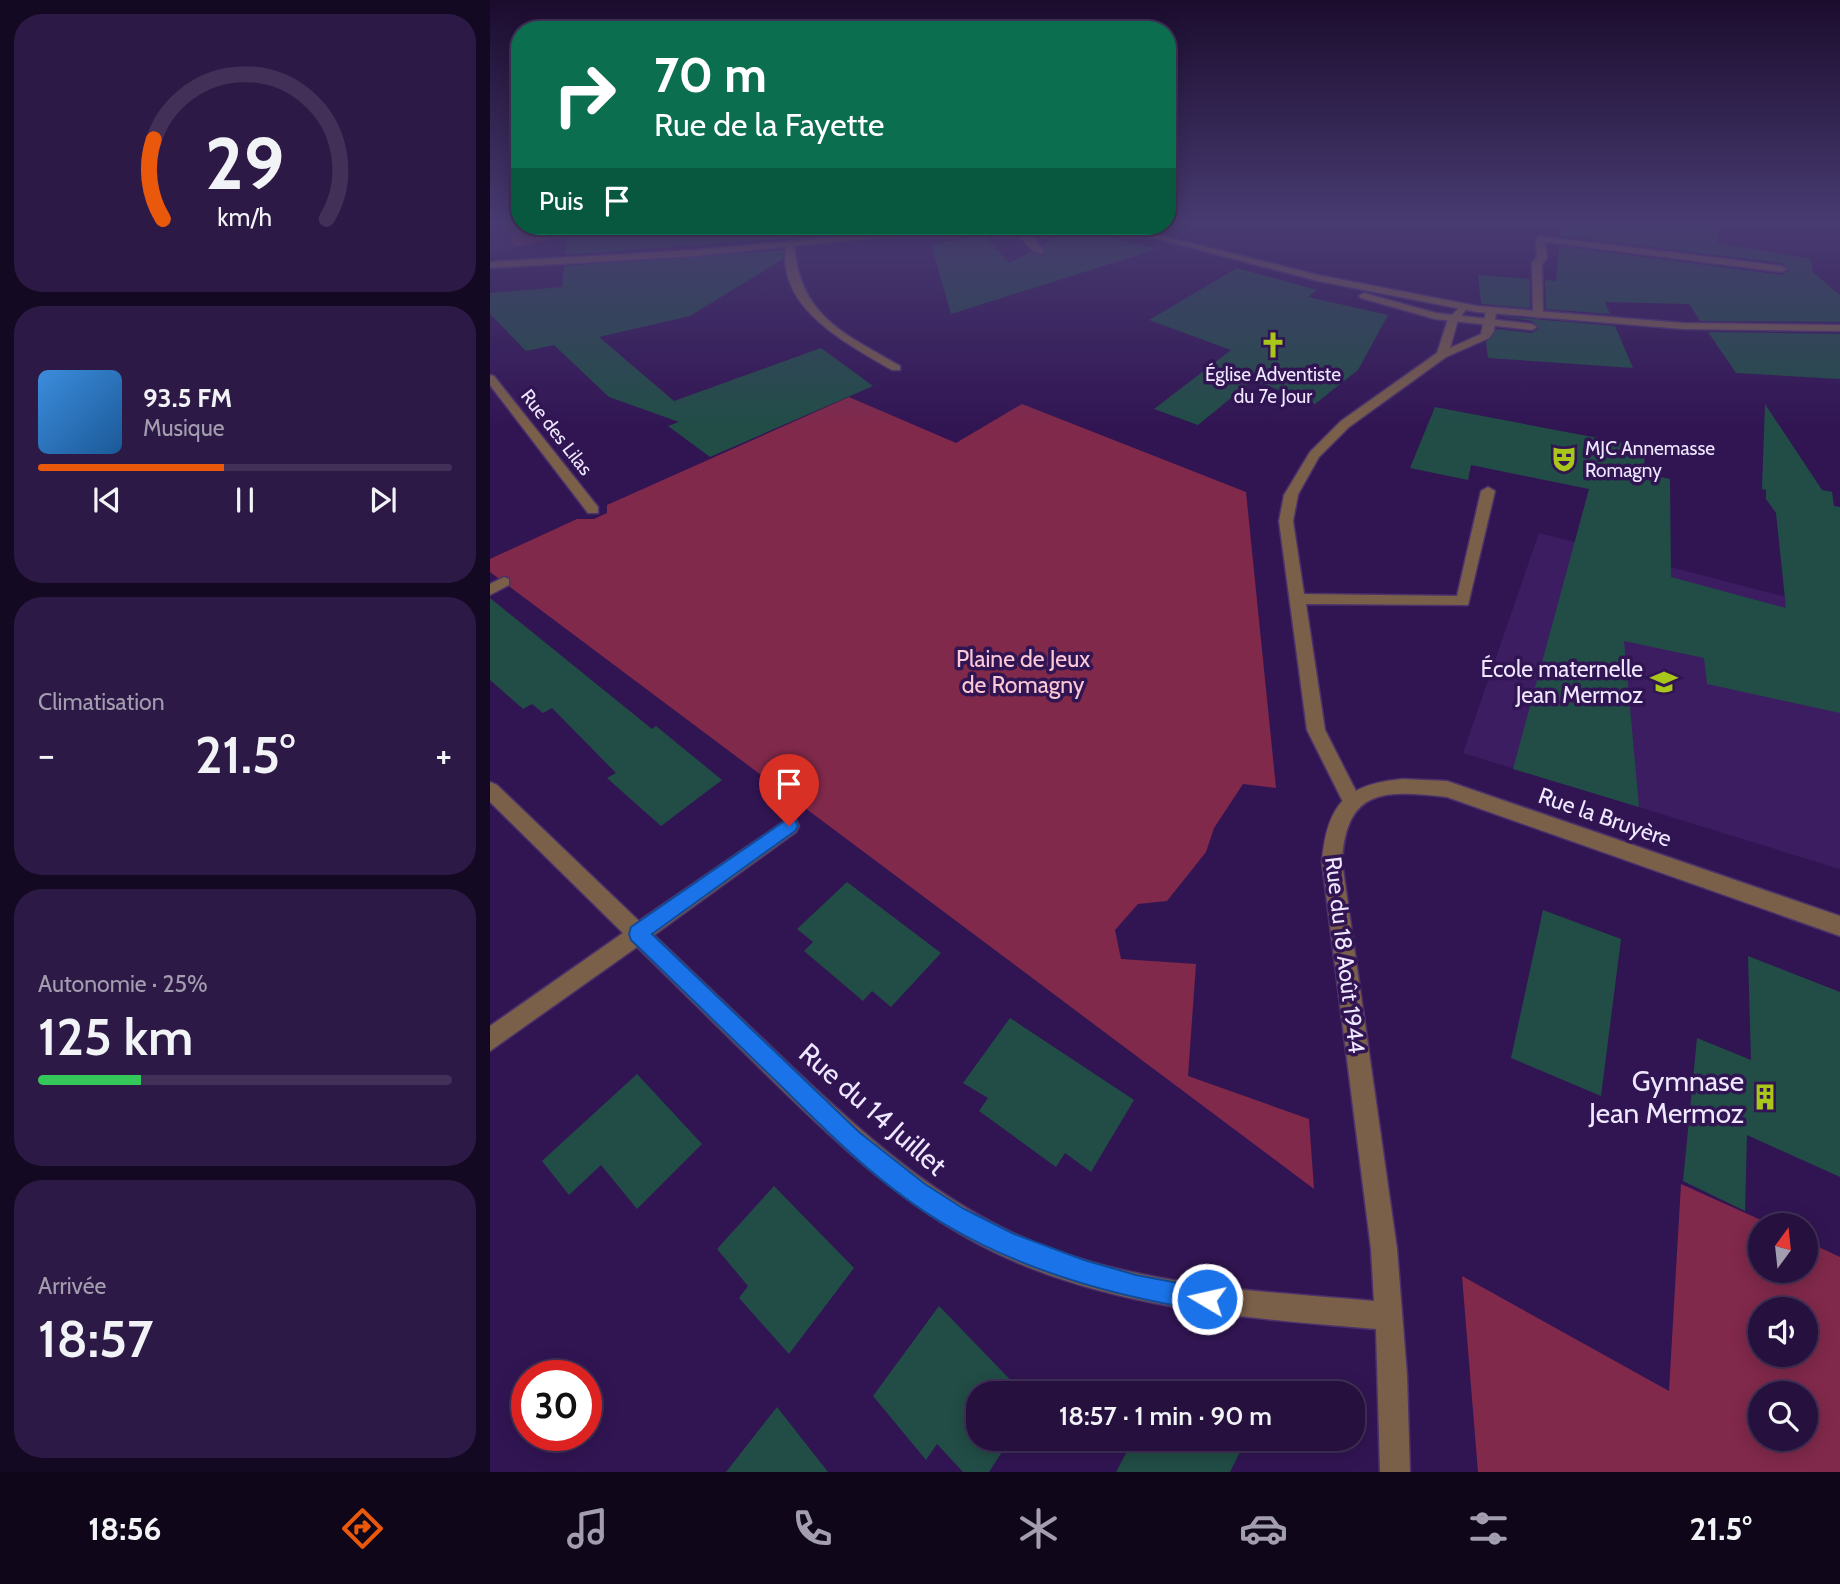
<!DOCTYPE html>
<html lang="fr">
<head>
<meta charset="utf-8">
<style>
  :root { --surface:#25103e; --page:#2d1945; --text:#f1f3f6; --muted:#a39db0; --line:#423058; --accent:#ea580c }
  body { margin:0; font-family:Cabin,sans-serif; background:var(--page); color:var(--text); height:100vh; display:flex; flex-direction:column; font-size:26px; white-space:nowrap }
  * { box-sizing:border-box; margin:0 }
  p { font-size:23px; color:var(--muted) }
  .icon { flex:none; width:38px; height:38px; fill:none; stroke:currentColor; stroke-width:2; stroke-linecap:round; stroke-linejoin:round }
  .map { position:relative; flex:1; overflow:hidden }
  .drawer { display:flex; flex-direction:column; gap:14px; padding:14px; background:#140922; width:490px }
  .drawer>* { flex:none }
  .top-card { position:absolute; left:21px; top:21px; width:665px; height:214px; border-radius:28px; box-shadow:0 4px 18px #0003,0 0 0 2px var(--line); background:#0b6e4f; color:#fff; overflow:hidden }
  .needle { width:46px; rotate:15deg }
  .controls { position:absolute; left:1258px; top:1213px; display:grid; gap:14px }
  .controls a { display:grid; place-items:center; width:70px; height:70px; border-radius:50%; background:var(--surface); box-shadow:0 4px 18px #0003,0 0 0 2px var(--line); font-size:35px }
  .speed { position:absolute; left:21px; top:1360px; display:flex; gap:14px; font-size:35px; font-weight:700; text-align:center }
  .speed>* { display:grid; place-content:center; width:91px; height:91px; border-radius:50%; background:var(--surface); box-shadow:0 4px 18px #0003,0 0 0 2px var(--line); line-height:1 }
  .speed .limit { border:10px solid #d22; background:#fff; color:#111 }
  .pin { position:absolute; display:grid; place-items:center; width:60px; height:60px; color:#fff; margin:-72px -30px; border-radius:50% 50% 50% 0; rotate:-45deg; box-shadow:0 0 7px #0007 }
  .pin .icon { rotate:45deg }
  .me { position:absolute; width:77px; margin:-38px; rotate:279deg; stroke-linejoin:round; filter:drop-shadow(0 0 5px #0008) }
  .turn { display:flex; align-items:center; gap:24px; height:147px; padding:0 28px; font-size:32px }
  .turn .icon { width:91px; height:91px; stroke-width:2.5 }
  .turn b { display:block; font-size:49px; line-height:60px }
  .then { display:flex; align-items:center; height:66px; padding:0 28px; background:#0003; gap:14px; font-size:26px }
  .big { font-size:52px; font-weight:600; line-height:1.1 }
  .drawer .card { flex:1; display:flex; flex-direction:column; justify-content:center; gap:10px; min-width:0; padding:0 24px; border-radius:28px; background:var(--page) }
  .drawer .dial { align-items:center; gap:0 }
  .dial svg { height:182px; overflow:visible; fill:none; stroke:var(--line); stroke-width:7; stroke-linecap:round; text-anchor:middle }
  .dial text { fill:var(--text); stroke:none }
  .song { display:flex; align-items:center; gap:21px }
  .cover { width:84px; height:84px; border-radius:10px; background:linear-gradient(135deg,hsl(210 70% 55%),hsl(210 70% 35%)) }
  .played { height:7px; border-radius:4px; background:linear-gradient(90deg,var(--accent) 45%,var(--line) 45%) }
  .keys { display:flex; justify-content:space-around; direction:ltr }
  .heat { display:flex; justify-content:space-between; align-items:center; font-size:38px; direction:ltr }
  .charge { height:10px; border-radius:5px; background:linear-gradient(90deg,#34c759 25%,var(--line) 0) }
  .trip { position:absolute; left:476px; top:1381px; width:399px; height:70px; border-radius:28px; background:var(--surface); box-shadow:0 4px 18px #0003,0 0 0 2px var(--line); font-weight:600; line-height:70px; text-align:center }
  .menu { display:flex; height:112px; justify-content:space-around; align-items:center; background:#0f0619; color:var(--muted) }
  .menu .icon { width:49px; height:49px }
  .menu .current { color:var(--accent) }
  .menu b { font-size:32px; color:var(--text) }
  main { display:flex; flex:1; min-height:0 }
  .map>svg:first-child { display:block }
  .built { fill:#3c1d62 }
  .green { fill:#81294b; fill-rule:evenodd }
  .building { fill:#214d46 }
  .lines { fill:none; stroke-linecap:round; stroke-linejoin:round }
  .service-casing { stroke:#4b326b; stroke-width:3 }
  .pedestrian-casing { stroke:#4b326b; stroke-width:3 }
  .minor-casing { stroke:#4b326b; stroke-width:3 }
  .tertiary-casing { stroke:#4b326b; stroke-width:3 }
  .service { fill:#7a5f49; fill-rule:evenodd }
  .pedestrian { fill:#7a5f49; fill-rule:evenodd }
  .minor { fill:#7a5f49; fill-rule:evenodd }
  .tertiary { fill:#7a5f49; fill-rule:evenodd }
  .route { fill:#1a73e8; stroke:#114b97; stroke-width:2 }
  .labels { text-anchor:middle; stroke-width:7; stroke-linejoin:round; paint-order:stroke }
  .far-poi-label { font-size:19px; fill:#eee7fe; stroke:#311553 }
  .far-street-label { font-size:19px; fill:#eee7fe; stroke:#311553 }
  .park-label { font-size:23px; fill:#fcc8d6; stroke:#311553 }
  .poi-label { font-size:23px; fill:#eee7fe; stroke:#311553; text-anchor:end }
  .street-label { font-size:23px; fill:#eee7fe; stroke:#311553 }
  .near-poi-label { font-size:28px; fill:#eee7fe; stroke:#311553; text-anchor:end }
  .near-street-label { font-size:28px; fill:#eee7fe; stroke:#311553 }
</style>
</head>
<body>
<main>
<section class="drawer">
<div class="card dial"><svg viewBox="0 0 100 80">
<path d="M14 69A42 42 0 1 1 86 69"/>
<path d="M14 69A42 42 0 0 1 10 34" stroke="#ea580c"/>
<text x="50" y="56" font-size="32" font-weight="700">29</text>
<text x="50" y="72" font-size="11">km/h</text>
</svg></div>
<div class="card">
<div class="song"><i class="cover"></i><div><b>93.5 FM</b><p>Musique</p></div></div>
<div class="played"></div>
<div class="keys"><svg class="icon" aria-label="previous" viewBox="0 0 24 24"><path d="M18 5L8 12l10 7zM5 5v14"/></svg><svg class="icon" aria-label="pause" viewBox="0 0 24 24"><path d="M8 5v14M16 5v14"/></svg><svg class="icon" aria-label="next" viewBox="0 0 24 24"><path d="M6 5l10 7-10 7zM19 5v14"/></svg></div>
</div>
<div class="card"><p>Climatisation</p>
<div class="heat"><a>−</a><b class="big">21.5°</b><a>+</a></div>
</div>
<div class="card"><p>Autonomie · 25%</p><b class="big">125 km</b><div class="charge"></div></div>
<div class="card"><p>Arrivée</p><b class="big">18:57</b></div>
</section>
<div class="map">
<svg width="1350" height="1472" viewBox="0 0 1350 1472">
  <rect width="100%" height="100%" fill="#311553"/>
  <path class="built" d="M0 222H12L26 247 0 253Z
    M1049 533 1350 611V869L973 753Z"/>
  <path class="green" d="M12 222H30V226H74L60 228V240L26 247Z
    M359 397 466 443 532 404 756 492 786 788 753 784 724 828 716 852 677 901 648 904 625 930 631 959 706 964 698 1076 819 1119 824 1189 0 572V559L87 519H104L117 513V505Z
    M1191 1184 1282 1225H1270V1270H1316V1241L1350 1257V1472H988L972 1276 1179 1391ZM1316 1309V1354H1270V1309ZM1316 1393V1438H1270V1393Z"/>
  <path class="building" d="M1071 222H1229L1227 243 1321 259 1323 272 1350 295V322L1210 321 1199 304 1115 302 1120 314 1056 309 1055 280 1066 281 1069 246 1292 275 1299 270 1292 263 1070 236Z
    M139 226H348L331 236 75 255 77 234Z
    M578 231H595L667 249 461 314 441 245 494 235 519 263 541 252 555 255 553 245Z
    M294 250 293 259 200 316 109 337 184 401 331 348 383 386 220 457 178 426 189 422 119 397 64 345 36 351 0 314V293L72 287 74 266Z
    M747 268 827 290 818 297 898 315 868 370 825 404 763 380 708 425 664 409 741 350 659 320Z
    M988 275 1040 279V308L991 304Z
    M1008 316 1125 326 1143 368 998 358 996 342 1007 329 1042 333 1049 328 1042 321Z
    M1218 332 1350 334V379L1246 373Z
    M1275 404 1332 490 1342 492 1344 506 1350 507V713L1217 684 1214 658 1134 641 1149 807 1023 769 1099 489 981 465 978 480 920 468 945 407 1155 447 1154 473 1180 479 1181 577 1296 608 1286 513 1276 499V490L1272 489Z
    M0 598 162 729 166 726 232 780 171 826 117 778 126 773 62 708 53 713 42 704 33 709 0 680Z
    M357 882 451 953 401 1007 382 991 373 1001 314 951 323 942 307 929Z
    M1053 910 1131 939 1111 1096 1021 1058Z
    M1258 956 1350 992V1177L1257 1135 1255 1211 1193 1181 1207 1038 1261 1060Z
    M520 1018 644 1100 601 1172 575 1153 566 1167 489 1111 498 1098 473 1083Z
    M147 1074 212 1144 147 1209 111 1165 79 1195 52 1161Z
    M284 1186 364 1268 299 1354 249 1298 258 1286 227 1249Z
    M449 1306 533 1393H488V1438H521L499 1472H473L447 1444 436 1460 383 1396Z
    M287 1407 338 1472H236Z
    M644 1438H744L753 1446 740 1472H626Z"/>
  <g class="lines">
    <g class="service-casing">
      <path id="service" d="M524 226H532L553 249V253C539 253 531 237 524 226Z
        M1050 236 1292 266 1297 269 1292 272 1055 242 1057 258 1052 264 1053 315 1048 318 1043 315 1042 263 1047 257 1046 239Z
        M297 243 304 245C310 317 354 333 410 366V370H402C358 344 283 307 297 243Z"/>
    </g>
    <g class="pedestrian-casing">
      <path id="pedestrian" d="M998 487 1005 491 978 605 816 604 835 730 871 801 869 806 862 809 855 806 817 730 789 521 794 495 801 491 808 495 803 521 814 594 967 596 991 491Z"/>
    </g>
    <g class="minor-casing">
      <path id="minor" d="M973 304 978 307 968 320 960 348 991 334 996 311 1001 308 1006 311 1004 331 999 338 956 357 859 427 829 457 806 498H796L794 495 820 452 851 421 947 353 958 319Z
        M0 375 4 376 108 507V513H98L0 385Z
        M14 577 19 579V585L0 595V584Z
        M913 779 957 781 1350 916V936L957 797C894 790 856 788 852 862L907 1249 917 1375 920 1472H890L886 1329C757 1318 622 1309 504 1252 416 1209 348 1145 279 1077 235 1034 191 990 147 947L0 1051V1026L133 933 0 802V782L7 785 149 921 299 818 306 820 309 826 306 832 164 935C209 978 253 1020 298 1063 367 1128 435 1191 521 1232 632 1285 763 1291 884 1301L881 1249 832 862C837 805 855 784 913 779Z"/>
    </g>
    <g class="tertiary-casing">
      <path id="tertiary" d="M471 226H500L206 256 0 268V262L206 250Z
        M619 226H632L828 275 987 306 1193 323 1350 325V331L1193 329 987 312 828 281Z
        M874 293 946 313 1042 324 1047 327 1042 330 945 319 871 298 869 296Z"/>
    </g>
    <use href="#service" class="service"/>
    <use href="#pedestrian" class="pedestrian"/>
    <use href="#minor" class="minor"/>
    <use href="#tertiary" class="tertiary"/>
  </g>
  <linearGradient id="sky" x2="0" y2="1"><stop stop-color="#1b0c2e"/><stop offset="0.52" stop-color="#483b71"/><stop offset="1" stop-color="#483b71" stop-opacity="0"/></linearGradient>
  <rect width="1350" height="428" fill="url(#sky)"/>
  <path class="route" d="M299 818 305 820 308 826 305 831 162 934 369 1132 435 1184 474 1209 524 1234 594 1260 646 1275 726 1290 729 1299 726 1308 717 1311C627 1297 535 1272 456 1225 393 1188 341 1136 290 1085 240 1037 191 988 141 940L139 934 141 927Z"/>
  <defs>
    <g id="church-bare" transform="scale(2.1)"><path d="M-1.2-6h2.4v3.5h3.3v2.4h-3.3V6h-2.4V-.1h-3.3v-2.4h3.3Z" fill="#a9c71a" stroke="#311553" stroke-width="2.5" paint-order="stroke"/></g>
    <g id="theatre-bare" transform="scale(2.1)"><path d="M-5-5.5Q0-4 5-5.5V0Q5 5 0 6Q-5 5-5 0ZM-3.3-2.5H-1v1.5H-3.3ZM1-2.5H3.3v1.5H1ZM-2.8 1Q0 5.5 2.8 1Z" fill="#a9c71a" stroke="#311553" stroke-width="2.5" paint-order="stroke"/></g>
    <g id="school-bare" transform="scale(2.1)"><path d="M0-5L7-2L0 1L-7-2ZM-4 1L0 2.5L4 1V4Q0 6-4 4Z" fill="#a9c71a" stroke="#311553" stroke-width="2.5" paint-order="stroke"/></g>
    <g id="building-bare" transform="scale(2.1)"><path d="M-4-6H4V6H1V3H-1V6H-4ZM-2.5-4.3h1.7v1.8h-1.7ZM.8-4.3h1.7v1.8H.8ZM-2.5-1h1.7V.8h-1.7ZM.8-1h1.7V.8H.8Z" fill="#a9c71a" stroke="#311553" stroke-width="2.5" paint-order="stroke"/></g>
  </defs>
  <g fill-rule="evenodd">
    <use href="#church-bare" x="783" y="345"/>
    <use href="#theatre-bare" x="1074" y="459"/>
    <use href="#school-bare" x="1174" y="682"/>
    <use href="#building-bare" x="1275" y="1097"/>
  </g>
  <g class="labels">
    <g class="far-poi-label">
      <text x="783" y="381">Église Adventiste<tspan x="783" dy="22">du 7e Jour</tspan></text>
      <text x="1095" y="455" text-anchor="start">MJC Annemasse<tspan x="1095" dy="22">Romagny</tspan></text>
    </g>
    <g class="far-street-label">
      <text transform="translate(67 432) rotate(52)" y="7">Rue des Lilas</text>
    </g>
    <g class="park-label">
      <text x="533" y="667">Plaine de Jeux<tspan x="533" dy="26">de Romagny</tspan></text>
    </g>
    <g class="poi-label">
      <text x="1153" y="677">École maternelle<tspan x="1153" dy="26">Jean Mermoz</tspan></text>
    </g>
    <g class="street-label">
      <text transform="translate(1115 817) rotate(19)" y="8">Rue la Bruyère</text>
      <text transform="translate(855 955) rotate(83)" y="8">Rue du 18 Août 1944</text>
    </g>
    <g class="near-poi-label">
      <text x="1254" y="1091">Gymnase<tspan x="1254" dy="32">Jean Mermoz</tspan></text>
    </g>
    <g class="near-street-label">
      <text transform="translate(383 1109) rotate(41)" y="10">Rue du 14 Juillet</text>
    </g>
  </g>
</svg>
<div class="controls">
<a><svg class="needle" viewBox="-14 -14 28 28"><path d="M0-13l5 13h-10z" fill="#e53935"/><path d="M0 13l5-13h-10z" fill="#a39db0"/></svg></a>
<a><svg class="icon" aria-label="sound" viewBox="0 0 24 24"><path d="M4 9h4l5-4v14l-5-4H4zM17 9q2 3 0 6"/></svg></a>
<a><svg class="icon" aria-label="search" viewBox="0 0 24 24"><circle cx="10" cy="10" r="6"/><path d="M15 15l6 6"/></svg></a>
</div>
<div class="speed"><div class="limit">30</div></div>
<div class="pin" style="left:299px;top:826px;background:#d93025"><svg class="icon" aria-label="arrive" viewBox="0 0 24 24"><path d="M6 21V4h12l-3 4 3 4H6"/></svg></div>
<svg class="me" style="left:717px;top:1299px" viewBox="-20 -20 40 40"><circle r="17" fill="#1a73e8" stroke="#fff" stroke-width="3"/><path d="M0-11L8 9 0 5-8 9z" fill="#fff"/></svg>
<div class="trip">18:57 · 1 min · 90 m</div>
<div class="top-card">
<div class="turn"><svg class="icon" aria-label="right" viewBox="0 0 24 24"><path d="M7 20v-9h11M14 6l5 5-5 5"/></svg><div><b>70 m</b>Rue de la Fayette</div></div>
<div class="then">Puis<svg class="icon" aria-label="arrive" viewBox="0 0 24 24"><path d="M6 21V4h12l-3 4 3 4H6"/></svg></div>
</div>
</div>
</main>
<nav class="menu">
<b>18:56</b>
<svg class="icon current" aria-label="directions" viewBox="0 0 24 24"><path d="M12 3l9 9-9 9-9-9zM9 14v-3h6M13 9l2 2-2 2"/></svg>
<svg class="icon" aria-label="music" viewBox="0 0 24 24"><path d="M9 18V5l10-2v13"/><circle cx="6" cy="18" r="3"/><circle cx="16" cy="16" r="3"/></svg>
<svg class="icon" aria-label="phone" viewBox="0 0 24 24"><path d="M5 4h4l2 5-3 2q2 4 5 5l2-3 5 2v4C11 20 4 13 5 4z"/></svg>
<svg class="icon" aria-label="climate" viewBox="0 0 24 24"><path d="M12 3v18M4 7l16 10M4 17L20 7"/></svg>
<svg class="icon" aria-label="car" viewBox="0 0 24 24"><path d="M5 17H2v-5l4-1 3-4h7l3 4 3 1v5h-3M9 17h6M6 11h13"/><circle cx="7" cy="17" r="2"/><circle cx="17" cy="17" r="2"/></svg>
<svg class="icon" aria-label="filters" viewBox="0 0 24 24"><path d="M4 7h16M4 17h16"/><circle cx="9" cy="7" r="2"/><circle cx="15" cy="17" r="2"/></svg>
<b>21.5°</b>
</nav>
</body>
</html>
